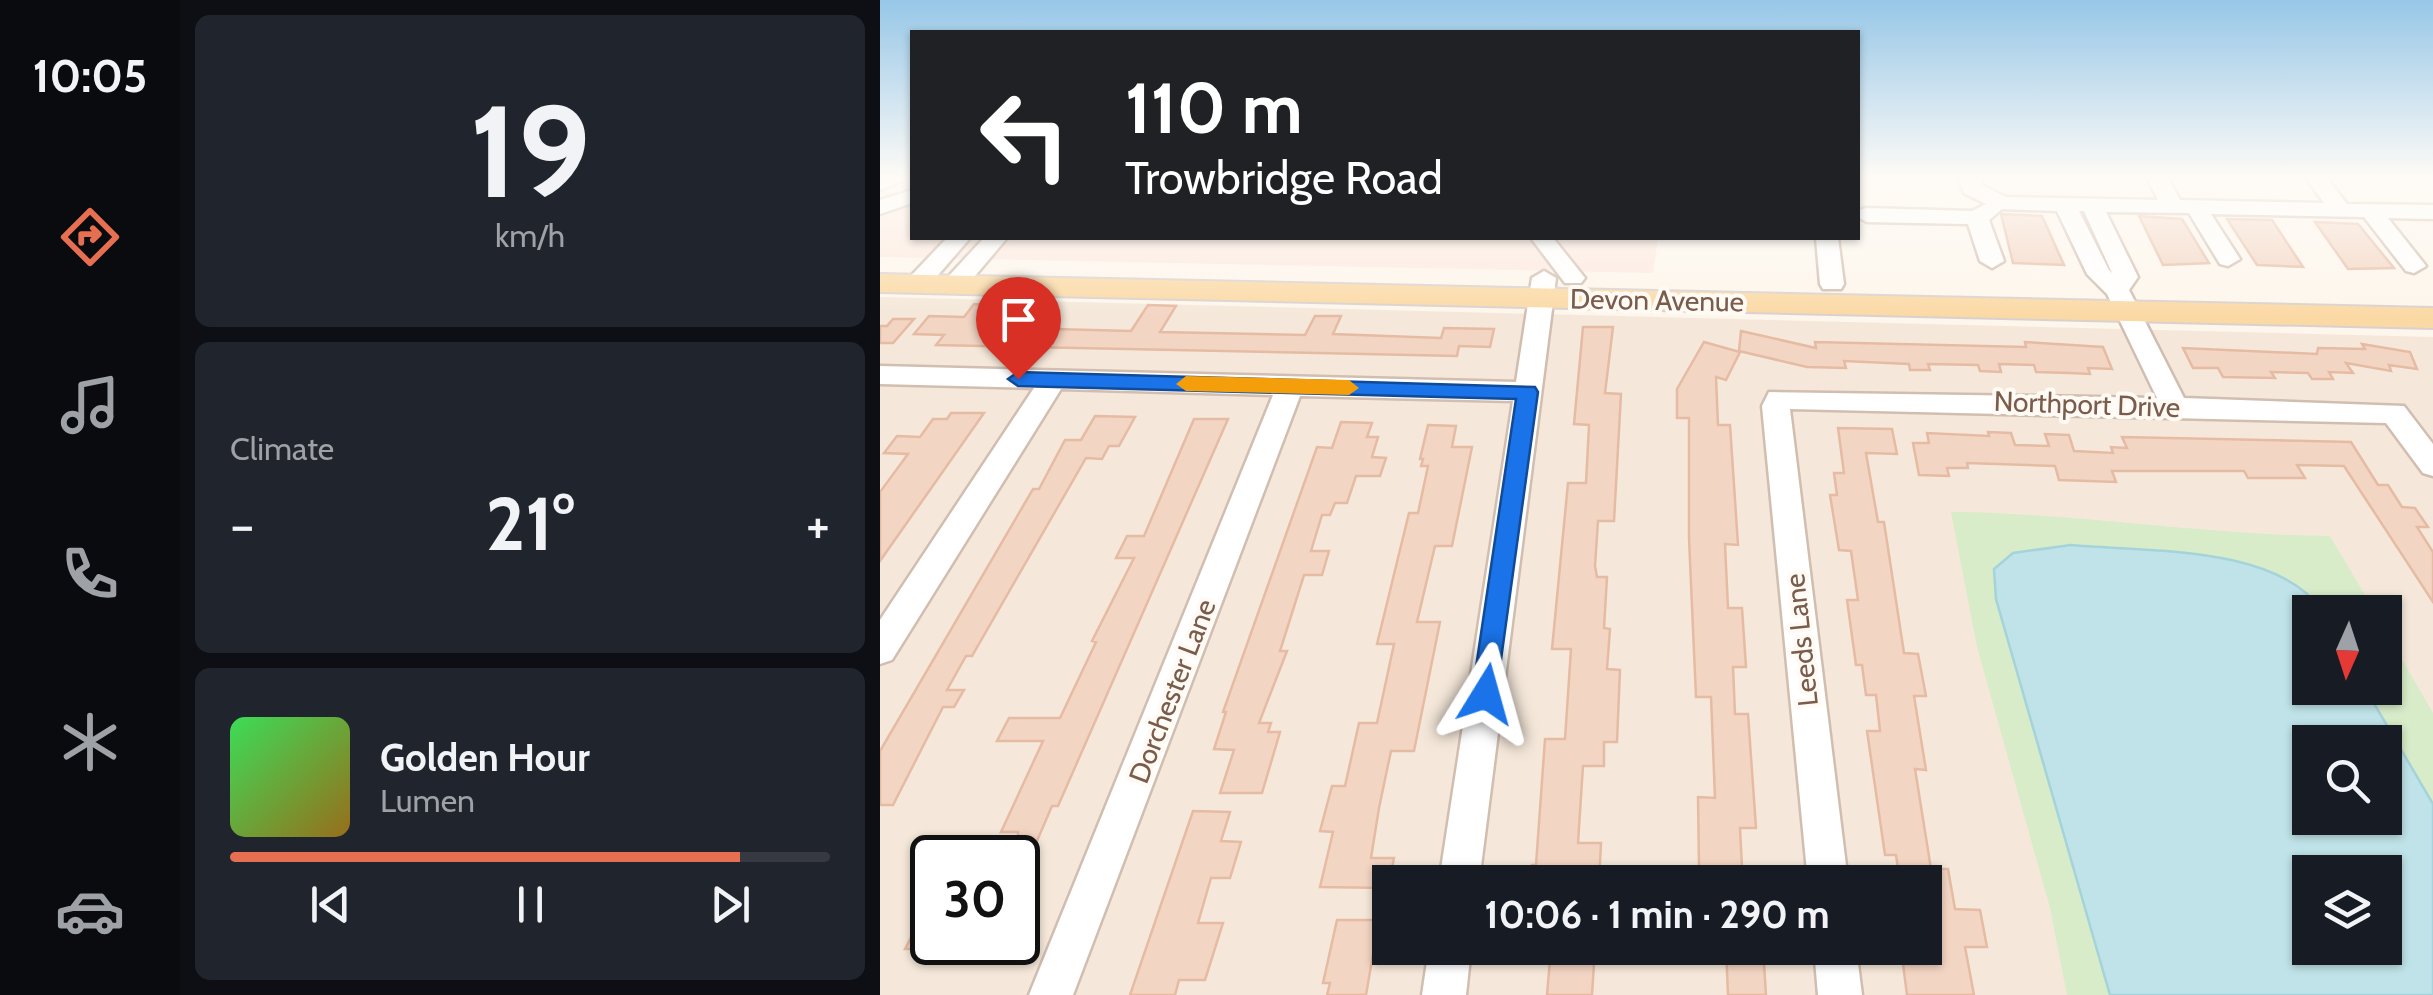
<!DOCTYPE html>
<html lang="en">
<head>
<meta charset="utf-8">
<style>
  :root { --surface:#171b24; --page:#20242c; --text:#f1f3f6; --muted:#9ea1a6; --line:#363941; --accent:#e76f51 }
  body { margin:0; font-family:Cabin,sans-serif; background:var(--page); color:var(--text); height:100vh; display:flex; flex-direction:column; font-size:38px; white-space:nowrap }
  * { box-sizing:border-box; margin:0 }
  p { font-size:32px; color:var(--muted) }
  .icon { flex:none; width:55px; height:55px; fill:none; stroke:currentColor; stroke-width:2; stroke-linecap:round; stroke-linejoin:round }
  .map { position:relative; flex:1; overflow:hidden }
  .side { display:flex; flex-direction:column; gap:15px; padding:15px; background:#0d0f14; width:700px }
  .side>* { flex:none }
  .top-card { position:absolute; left:30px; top:30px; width:950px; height:210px; border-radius:0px; box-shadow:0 2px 8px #0004; background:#202124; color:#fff; overflow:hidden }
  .needle { width:65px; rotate:183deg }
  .fabs { position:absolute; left:1412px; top:595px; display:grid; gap:20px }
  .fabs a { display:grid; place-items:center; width:110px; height:110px; border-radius:0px; background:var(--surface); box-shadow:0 2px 8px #0004; font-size:50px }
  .speed { position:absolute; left:30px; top:835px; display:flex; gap:20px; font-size:50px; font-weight:700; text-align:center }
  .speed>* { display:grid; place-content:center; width:130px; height:130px; border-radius:50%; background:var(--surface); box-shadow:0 2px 8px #0004; line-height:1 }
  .speed .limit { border:5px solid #111; border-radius:15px; background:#fff; color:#111 }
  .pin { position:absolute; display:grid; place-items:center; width:85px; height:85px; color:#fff; margin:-102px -42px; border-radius:50% 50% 50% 0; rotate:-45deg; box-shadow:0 0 10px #0007 }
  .pin .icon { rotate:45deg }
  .me { position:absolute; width:110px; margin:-55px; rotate:8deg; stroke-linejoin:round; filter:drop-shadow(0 0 8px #0008) }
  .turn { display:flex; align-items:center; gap:35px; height:210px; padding:0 50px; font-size:45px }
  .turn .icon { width:130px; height:130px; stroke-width:2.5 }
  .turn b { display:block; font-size:70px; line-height:85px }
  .big { font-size:75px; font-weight:700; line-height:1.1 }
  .side .widget { flex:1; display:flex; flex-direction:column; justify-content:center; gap:15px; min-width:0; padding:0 35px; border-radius:15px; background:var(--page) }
  .side .dial { align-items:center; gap:0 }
  .dial b { font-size:130px; line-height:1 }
  .song { display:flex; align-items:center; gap:30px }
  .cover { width:120px; height:120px; border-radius:15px; background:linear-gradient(135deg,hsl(130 70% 55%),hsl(40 70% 35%)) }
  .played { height:10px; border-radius:5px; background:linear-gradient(90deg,var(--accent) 85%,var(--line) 85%) }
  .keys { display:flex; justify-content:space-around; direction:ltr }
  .heat { display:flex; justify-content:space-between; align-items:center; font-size:55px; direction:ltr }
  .trip { position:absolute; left:492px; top:865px; width:570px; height:100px; border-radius:0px; background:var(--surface); box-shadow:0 2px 8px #0004; font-weight:700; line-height:100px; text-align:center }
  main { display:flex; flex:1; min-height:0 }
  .tab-bar { display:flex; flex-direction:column; width:180px; justify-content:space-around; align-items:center; background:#090b0e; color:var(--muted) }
  .tab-bar .icon { width:70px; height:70px }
  .tab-bar .selected { color:var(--accent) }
  .tab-bar b { font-size:45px; color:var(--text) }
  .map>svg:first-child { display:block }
  .residential { fill:#f5e8da; fill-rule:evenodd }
  .commercial { fill:#fde8e0 }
  .green { fill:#d8ecc9 }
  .water { fill:#bfe3e8; stroke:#a5d3da; stroke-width:2.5; fill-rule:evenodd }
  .building { fill:#f3d5c3; stroke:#e6bba3; stroke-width:2.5 }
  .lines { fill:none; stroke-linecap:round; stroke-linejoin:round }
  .minor-casing { stroke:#d1beb0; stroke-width:5 }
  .major-casing { stroke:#dad1cd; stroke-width:4 }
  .minor { fill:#fff; fill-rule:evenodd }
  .major { fill:#fbd9a5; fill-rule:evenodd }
  .route { fill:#1a73e8; stroke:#114b97; stroke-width:2.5 }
  .slow { fill:#f59e0b }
  .labels { text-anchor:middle; stroke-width:8; stroke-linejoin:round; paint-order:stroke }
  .street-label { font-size:28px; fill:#7a5c4d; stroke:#fffaf3 }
</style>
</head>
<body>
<main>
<nav class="tab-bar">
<b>10:05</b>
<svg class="icon selected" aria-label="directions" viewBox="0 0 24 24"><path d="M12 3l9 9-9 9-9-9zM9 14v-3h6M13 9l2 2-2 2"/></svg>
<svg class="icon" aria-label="music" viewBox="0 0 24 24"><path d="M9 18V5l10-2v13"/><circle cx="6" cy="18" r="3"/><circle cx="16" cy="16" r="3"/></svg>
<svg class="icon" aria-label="phone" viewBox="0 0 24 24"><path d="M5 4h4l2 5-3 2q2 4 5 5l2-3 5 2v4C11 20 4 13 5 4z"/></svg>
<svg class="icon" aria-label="climate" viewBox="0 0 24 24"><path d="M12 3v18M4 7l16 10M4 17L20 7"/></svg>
<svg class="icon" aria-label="car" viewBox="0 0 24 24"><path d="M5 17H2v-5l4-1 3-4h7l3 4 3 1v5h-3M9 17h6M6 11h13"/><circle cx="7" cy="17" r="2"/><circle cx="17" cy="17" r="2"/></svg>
</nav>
<section class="side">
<div class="widget dial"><b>19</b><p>km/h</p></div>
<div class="widget"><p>Climate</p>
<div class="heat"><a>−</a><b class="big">21°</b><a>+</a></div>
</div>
<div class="widget">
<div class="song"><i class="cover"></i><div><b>Golden Hour</b><p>Lumen</p></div></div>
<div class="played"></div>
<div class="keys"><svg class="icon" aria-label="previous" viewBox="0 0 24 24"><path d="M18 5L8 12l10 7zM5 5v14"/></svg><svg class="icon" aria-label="pause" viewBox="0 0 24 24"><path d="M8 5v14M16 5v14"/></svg><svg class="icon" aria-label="next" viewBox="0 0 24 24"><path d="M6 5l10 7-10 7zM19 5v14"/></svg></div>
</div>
</section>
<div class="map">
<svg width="1553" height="995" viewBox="0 0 1553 995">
  <rect width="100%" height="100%" fill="#fdf6ec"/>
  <path class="residential" d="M0 297 1553 337V995H0ZM1430 612H1505V688H1430ZM1430 742H1505V818H1430ZM52 858H138V942H52ZM1430 872H1505V948H1430ZM510 882H1045V948H510Z"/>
  <path class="commercial" d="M0 178H32V238H778L773 273 0 257Z"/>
  <path class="green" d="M1071 512C1198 513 1323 535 1450 536L1495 612H1443L1418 586 1394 574 1337 558 1281 554 1116 599 1230 995H1187L1170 908 1097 647Z
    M1505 630 1553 713V804L1485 688H1505Z"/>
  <path class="water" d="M1191 545C1264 552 1398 544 1443 612H1430V688H1485L1553 804V995H1230L1116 599 1114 569 1133 553ZM1430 742H1505V818H1430ZM1430 872H1505V948H1430Z"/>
  <path class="building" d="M1121 214 1162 216 1184 265 1133 263Z
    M1259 216 1302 219 1329 263 1283 265Z
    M1347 219 1392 220 1423 267 1377 265Z
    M1435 222 1478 224 1514 268 1468 269Z
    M94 304 121 307 100 327 251 331 268 305 296 306 280 332 425 335 435 316H461L453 334 561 338 564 328 614 329 610 347 579 346 577 356 56 345 64 335 34 334 49 316 84 317Z
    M13 319H34L13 343H0V326H7Z
    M703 327H733L725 393 741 394 734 521H718L715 566 717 577H727L724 628 730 629 727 669 740 670 737 742H724V766H703L698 843H721L719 882H650L652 865H656L665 739H685L691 649H672L688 483H706L709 425 694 424Z
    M861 331 936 348 935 342 1146 347 1145 342 1223 347 1232 369 1208 368 1210 374 1189 373 1156 372 1154 365 1119 364 1121 372 1100 371 1098 365 1048 364 1050 370H1030L1029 364 964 361 966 368 927 367 859 351Z
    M824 342 860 352 846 380 836 377 838 425H850L858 545 845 544 848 608H862L866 667H853L855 714H868L876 828H860L862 867H819L818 797 835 798 831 697H816L809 538V418H797V389Z
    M1482 344 1530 352 1537 369 1509 365 1511 371 1466 363 1473 373 1449 372 1453 379H1432L1428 373 1391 372 1395 378 1343 377 1338 368H1313L1303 348 1437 354 1438 348 1485 349Z
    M71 413H104L0 561V492L28 454 4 453 17 436 40 437 53 419H67Z
    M215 416 255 417 239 446H229L222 459 206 458 92 656H86L67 690H84L74 707H63L13 805H0V751L153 489H159L185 440H201Z
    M314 419H348L178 806H172L138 885V832H121L163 741H117L129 718H180L216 642 212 641 254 558H236L247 536H264Z
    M461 422 492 423 487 437H498L492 457 506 458 500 476H476L467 503H455L450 515H442L431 551H449L442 575H424L400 651H407L379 723H391L388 732H400L382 793H340L354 750 334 749 346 712H343L437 447 452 448Z
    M548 425 576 426 572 447H592L572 546H555L537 622H560L534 751H511L499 808 491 858H514L508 888 440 887 453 832 440 831 452 786H465L479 723H497L514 644H497L529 513H538L548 466H541L543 459H540Z
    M958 428 1012 429 1017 454 986 453 998 522H1004L1024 653 1038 654 1046 696H1034L1046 770 1035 769 1051 869H1068L1075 909 1100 910 1107 947H1085L1094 995H1027L1023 964H1045V882H1020L1016 855H1005L987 731H1000L996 695H986L982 665H976L967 600H978L971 551 959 550 950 495H957L954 473H964Z
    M1108 432 1131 433 1135 445 1169 446 1165 434 1189 435 1194 451 1233 453 1231 447 1247 448 1242 437 1471 442 1498 485H1508L1522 507 1535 508 1548 527H1537L1553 552V602L1464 466 1417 465 1425 478H1368L1364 471H1232L1236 482 1179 480 1175 466 1087 463 1088 468H1067L1069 476 1039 475 1033 443H1049L1047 433 1109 436Z
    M313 811 350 812 341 841 361 842 350 878H331L318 923H343L325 980H299L295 995H250Z
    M457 920H499L486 995H447L450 983H443Z
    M39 922H52V949H25Z
    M671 948H715L712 995H667Z
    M846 948H883L886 995H848Z"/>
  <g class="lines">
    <g class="minor-casing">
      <path id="minor" d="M0 178H28L0 190Z
        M1079 178H1101L1102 185 1126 197 1278 200 1267 178H1288L1300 200 1444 203 1426 178H1447L1467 204 1553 205V219L1508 218 1546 266 1534 273 1526 271 1484 217 1331 214 1360 259 1348 266 1340 264 1309 213 1226 212 1258 277 1249 290 1304 398 1524 406 1553 444V476L1543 473 1506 423 910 409 968 882H928L882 406 889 392 1277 398 1227 294 1207 274 1177 211 1122 209 1109 220 1124 261 1112 268 1100 261 1088 224 987 222 978 217 979 210 987 208 1092 211 1106 204 1084 193ZM1199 211H1204L1232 273 1229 270Z
        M32 190V203L0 214V200Z
        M67 238H90L46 289H28L25 284 28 279Z
        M104 238H127L84 289H66L63 284 66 279Z
        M651 238H673L705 278 701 283H685Z
        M936 238H958L964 284 961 289H943L940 284Z
        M664 271 676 278 599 882H559L633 401 420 396 193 995H149L393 395 181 389 12 660 0 664V620L154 388 0 384V366L636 382 652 278Z
        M549 948H591L586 995H542Z
        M934 948H976L982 995H938Z"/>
    </g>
    <g class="major-casing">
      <path id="major" d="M0 274 1553 308V328L0 292Z"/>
    </g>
    <use href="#minor" class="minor"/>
    <use href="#major" class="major"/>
  </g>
  <linearGradient id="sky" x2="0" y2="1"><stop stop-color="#97c7e8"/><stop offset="0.56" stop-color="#fefbf6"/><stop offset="1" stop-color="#fefbf6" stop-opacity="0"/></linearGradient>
  <rect width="1553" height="317" fill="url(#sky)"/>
  <path class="route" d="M138 372 655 387 658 392 615 703 606 707 596 703 592 694 636 399 138 386 128 379Z"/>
  <path class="slow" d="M306 376 469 380 479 388 469 395 306 391 296 384Z"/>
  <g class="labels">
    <g class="street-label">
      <text transform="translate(777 300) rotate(1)" y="10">Devon Avenue</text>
      <text transform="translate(1207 404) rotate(2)" y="10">Northport Drive</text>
      <text transform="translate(921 640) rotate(-96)" y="10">Leeds Lane</text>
      <text transform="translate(292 691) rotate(-69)" y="10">Dorchester Lane</text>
    </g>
  </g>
</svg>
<div class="fabs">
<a><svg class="needle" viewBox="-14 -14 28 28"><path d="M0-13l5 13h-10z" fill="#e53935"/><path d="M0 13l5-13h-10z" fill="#9ea1a6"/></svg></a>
<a><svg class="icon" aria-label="search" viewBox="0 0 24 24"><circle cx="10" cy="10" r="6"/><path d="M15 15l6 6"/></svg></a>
<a><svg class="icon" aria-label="layers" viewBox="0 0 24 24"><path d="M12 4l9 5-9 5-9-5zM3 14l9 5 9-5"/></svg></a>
</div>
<div class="speed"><div class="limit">30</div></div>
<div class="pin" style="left:138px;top:379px;background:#d93025"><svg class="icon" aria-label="arrive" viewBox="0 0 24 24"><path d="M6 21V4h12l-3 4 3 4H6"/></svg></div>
<svg class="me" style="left:606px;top:694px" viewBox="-20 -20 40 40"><path d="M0-17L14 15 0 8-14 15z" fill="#1a73e8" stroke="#fff" stroke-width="4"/></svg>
<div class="trip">10:06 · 1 min · 290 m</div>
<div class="top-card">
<div class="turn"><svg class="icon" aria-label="left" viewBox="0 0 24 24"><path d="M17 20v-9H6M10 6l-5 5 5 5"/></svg><div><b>110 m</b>Trowbridge Road</div></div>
</div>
</div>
</main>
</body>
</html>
